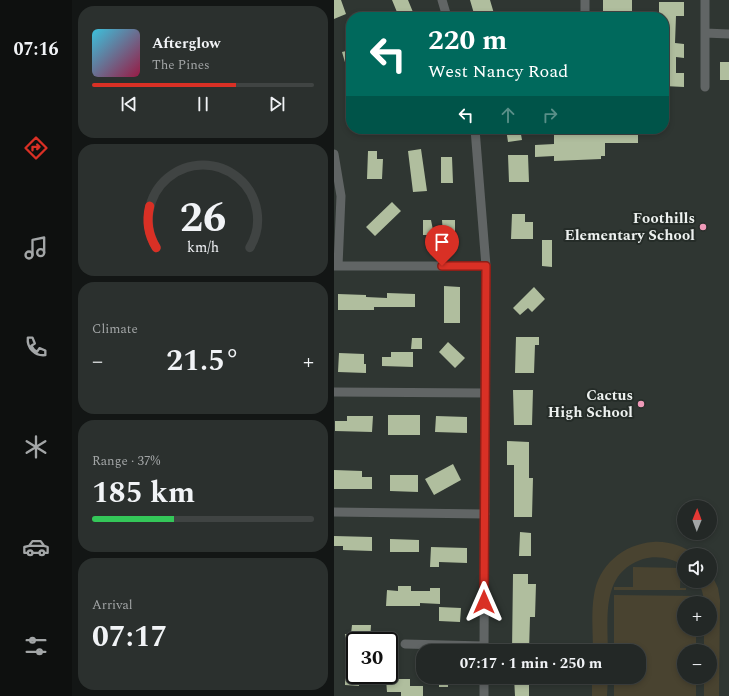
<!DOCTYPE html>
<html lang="en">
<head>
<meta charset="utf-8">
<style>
  :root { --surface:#232826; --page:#2b302e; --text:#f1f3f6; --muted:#a3a6a7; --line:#404443; --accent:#d93025 }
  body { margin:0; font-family:Spectral,serif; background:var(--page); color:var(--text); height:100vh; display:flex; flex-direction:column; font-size:15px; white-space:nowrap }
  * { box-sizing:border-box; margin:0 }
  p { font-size:13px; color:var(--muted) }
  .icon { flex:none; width:22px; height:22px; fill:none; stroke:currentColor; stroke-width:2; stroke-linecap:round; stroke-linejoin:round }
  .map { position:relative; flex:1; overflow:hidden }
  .drawer { display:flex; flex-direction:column; gap:6px; padding:6px; background:#131615; width:262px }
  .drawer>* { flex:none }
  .banner { position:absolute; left:12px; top:12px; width:323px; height:122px; border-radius:16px; box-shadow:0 2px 6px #0003,0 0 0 1px var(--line); background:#00695c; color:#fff; overflow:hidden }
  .needle { width:26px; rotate:1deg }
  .tools { position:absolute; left:343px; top:500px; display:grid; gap:8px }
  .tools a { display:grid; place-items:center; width:40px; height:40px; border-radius:50%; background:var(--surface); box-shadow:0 2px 6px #0003,0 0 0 1px var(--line); font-size:20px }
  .speed { position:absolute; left:12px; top:632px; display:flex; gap:8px; font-size:20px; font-weight:700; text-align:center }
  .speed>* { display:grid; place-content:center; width:52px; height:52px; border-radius:50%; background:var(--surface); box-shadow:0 2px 6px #0003,0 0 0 1px var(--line); line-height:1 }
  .speed .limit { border:2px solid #111; border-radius:6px; background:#fff; color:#111 }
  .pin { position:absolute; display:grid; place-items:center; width:34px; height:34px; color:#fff; margin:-41px -17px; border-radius:50% 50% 50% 0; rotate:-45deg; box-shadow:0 0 4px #0007 }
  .pin .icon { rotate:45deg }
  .me { position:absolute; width:44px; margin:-22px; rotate:0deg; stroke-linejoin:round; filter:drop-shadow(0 0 3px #0008) }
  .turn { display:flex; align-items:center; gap:14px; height:84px; padding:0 16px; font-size:18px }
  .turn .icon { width:52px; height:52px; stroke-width:2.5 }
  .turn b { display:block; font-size:28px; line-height:34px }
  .lanes { display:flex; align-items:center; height:38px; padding:0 16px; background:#0003; justify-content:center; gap:20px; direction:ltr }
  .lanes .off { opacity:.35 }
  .big { font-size:30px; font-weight:700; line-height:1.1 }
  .drawer .card { flex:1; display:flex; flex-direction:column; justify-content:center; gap:6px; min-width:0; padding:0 14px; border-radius:16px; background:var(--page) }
  .drawer .dial { align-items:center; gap:0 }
  .dial svg { height:104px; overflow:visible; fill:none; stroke:var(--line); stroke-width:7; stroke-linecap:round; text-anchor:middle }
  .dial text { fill:var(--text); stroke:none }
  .song { display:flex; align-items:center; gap:12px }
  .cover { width:48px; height:48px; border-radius:6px; background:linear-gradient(135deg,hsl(190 70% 55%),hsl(340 70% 35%)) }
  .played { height:4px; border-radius:2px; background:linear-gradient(90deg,var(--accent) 65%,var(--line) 65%) }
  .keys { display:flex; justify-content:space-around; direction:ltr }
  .heat { display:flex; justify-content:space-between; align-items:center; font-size:22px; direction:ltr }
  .charge { height:6px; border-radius:3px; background:linear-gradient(90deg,#34c759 37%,var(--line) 0) }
  .trip { position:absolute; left:82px; top:644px; width:230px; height:40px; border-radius:16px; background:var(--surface); box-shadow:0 2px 6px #0003,0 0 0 1px var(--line); font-weight:700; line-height:40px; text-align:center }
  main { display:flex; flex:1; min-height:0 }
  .menu { display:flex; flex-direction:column; width:72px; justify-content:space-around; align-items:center; background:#0e100f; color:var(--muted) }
  .menu .icon { width:28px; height:28px }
  .menu .on { color:var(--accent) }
  .menu b { font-size:18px; color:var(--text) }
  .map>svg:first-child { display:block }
  .green { fill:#494330 }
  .building { fill:#b0be9e }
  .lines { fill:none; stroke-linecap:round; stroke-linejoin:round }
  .minor { stroke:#616565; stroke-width:9 }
  .route-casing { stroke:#8d1f18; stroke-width:10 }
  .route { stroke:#d93025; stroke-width:7 }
  .poi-dot { fill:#ef9ab8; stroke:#252c28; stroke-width:1.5 }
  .labels { text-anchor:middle; stroke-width:4; stroke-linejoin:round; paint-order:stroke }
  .poi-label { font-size:15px; font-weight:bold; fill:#edf1ef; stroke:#252c28; text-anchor:end }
</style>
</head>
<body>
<main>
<nav class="menu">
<b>07:16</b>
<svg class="icon on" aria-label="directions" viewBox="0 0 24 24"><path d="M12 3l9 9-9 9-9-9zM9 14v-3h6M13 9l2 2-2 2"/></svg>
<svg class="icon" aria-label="music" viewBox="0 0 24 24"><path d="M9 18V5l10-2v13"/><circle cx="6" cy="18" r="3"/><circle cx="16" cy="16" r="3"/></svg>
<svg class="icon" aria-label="phone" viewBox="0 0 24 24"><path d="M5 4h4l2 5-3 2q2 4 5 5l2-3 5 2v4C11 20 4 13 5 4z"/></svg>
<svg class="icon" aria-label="climate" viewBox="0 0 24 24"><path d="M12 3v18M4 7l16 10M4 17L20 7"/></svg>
<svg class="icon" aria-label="car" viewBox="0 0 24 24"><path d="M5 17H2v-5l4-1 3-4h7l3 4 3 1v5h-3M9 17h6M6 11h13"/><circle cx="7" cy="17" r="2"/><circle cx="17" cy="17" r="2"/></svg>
<svg class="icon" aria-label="filters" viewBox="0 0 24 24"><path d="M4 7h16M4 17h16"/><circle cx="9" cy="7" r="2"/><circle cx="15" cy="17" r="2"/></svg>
</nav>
<section class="drawer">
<div class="card">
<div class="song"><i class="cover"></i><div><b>Afterglow</b><p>The Pines</p></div></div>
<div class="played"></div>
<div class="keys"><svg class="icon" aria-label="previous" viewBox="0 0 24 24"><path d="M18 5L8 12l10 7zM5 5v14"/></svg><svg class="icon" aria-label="pause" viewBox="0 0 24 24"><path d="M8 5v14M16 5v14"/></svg><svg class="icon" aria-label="next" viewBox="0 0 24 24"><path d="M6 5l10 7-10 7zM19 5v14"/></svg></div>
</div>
<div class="card dial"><svg viewBox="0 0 100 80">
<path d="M14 69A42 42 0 1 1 86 69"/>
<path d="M14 69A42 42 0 0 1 9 37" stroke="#d93025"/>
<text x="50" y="56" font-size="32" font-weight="700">26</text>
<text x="50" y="72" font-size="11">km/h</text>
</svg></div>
<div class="card"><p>Climate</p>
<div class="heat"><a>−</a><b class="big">21.5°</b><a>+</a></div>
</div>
<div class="card"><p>Range · 37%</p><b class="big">185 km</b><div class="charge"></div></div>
<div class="card"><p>Arrival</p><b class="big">07:17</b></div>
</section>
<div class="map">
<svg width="395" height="696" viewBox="0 0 395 696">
  <rect width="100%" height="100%" fill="#2f3632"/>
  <path class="green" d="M319 542C335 541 349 546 361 555H350V566C338 558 323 555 309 559 267 573 274 616 274 651H259C259 633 257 612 260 595 264 566 289 544 319 542Z
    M299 567 347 568 346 588H352V590H280V587H299Z
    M376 571 384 588 386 600 385 696H370V677H376V651H370V629H376V603H371L368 591 364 581H376Z
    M280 595 362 596V603H350V629H362V651H350V677H362V696H280V677H305V651H280Z
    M258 677H274L273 696H258Z"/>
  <path class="building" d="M0 0H7L12 14 0 19Z
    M58 0H74L81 17H65Z
    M136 0H156L161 17H141Z
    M269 0H298V17H269Z
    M325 2H350V16H342L341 43 350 44V58L342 57V73H350V87L330 86V17H325Z
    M16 50 17 54V76H15L8 52Z
    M386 62H395V80H386Z
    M172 129H186L188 140 174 142Z
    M281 129H304V143H271V156H267V159L220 161V156L201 157V145L220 144V130H233V131H262V133L281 132Z
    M87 149 93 191 79 192 74 151Z
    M34 151H43V159H49L48 179H33Z
    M174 155H194L195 182H175Z
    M107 157H118L119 183H107Z
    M58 202 67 211 41 236 32 227Z
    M178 214H191V222H199V239H177Z
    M89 220H97L100 235H89Z
    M108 220H121V235H109Z
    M208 240H218V267L208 266Z
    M110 286 126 287V323H110Z
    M200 287 211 299 198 312 194 308 186 315 179 308Z
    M53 293 81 294V307H40V310H4V294L32 295V297L53 298Z
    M182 337H205V345H201L200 373H181Z
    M78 338H88V349H77Z
    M114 342 131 358 121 368 105 352Z
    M57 352H79V367L48 366V357H57Z
    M5 353 30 354V364H32V373L4 372Z
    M179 390H199L198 425H180Z
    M54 415H86V435H54Z
    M13 416H39L38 432 1 431V421H13Z
    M102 416 133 417V433L101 432Z
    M173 441 195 442V478H199L198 517H180V465H173Z
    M119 464 127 480 100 495 91 479Z
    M0 470 28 471V477H38V489H0Z
    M56 475H84V492L56 491Z
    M186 532 197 533V556H185Z
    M0 536 38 537V551L9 550V546H0Z
    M56 539 85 540V552H56Z
    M97 547 133 548V563L105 562V567H96Z
    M179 574H194V584H202L201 617H196L195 651H178Z
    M64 586H77V591H96V588H106V604L86 603V606H52L53 590 64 591Z
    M105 607 127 608 126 622 105 621Z
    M18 625H37L36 641H21V675H25V686L11 685V634H17Z
    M105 677H114V687H105Z
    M180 677H195V696H181Z
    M52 679H76V686H89V696H67V692H53Z"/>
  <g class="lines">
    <path class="minor" d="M108 0 113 17
      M371 0V87
      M251 17V0
      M371 33 395 34
      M141 129 152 266 150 651
      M0 154 7 196 4 266
      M0 266H152
      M0 392 151 393
      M0 512 151 514
      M71 644 150 646
      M150 696V677"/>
  </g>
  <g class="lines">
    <g class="route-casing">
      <path id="route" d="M108 266H152L150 602"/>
    </g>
    <use href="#route" class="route"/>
  </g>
  <g class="poi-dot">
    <circle cx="369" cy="227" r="4"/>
    <circle cx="307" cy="404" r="4"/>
  </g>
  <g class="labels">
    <g class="poi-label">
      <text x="361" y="223">Foothills<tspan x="361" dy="17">Elementary School</tspan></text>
      <text x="299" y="400">Cactus<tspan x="299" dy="17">High School</tspan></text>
    </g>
  </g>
</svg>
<div class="tools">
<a><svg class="needle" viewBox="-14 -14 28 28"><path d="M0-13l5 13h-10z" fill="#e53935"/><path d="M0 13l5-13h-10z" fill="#a3a6a7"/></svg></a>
<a><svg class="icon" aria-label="sound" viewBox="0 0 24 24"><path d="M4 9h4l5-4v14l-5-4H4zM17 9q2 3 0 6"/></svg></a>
<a>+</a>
<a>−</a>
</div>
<div class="speed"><div class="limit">30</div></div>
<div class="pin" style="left:108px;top:266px;background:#d93025"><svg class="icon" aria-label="arrive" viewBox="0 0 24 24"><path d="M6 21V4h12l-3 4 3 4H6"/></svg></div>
<svg class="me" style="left:150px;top:602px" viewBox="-20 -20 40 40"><path d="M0-17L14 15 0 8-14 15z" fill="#d93025" stroke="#fff" stroke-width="4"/></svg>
<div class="trip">07:17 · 1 min · 250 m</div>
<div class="banner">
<div class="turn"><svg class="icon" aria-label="left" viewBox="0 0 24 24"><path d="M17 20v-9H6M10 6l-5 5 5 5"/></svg><div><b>220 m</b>West Nancy Road</div></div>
<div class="lanes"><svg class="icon" aria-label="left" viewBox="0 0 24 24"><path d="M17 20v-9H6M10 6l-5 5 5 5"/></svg><svg class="icon off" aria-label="ahead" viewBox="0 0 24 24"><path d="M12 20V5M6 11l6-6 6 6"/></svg><svg class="icon off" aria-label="right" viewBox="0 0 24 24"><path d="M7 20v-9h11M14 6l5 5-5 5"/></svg></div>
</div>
</div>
</main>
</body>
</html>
